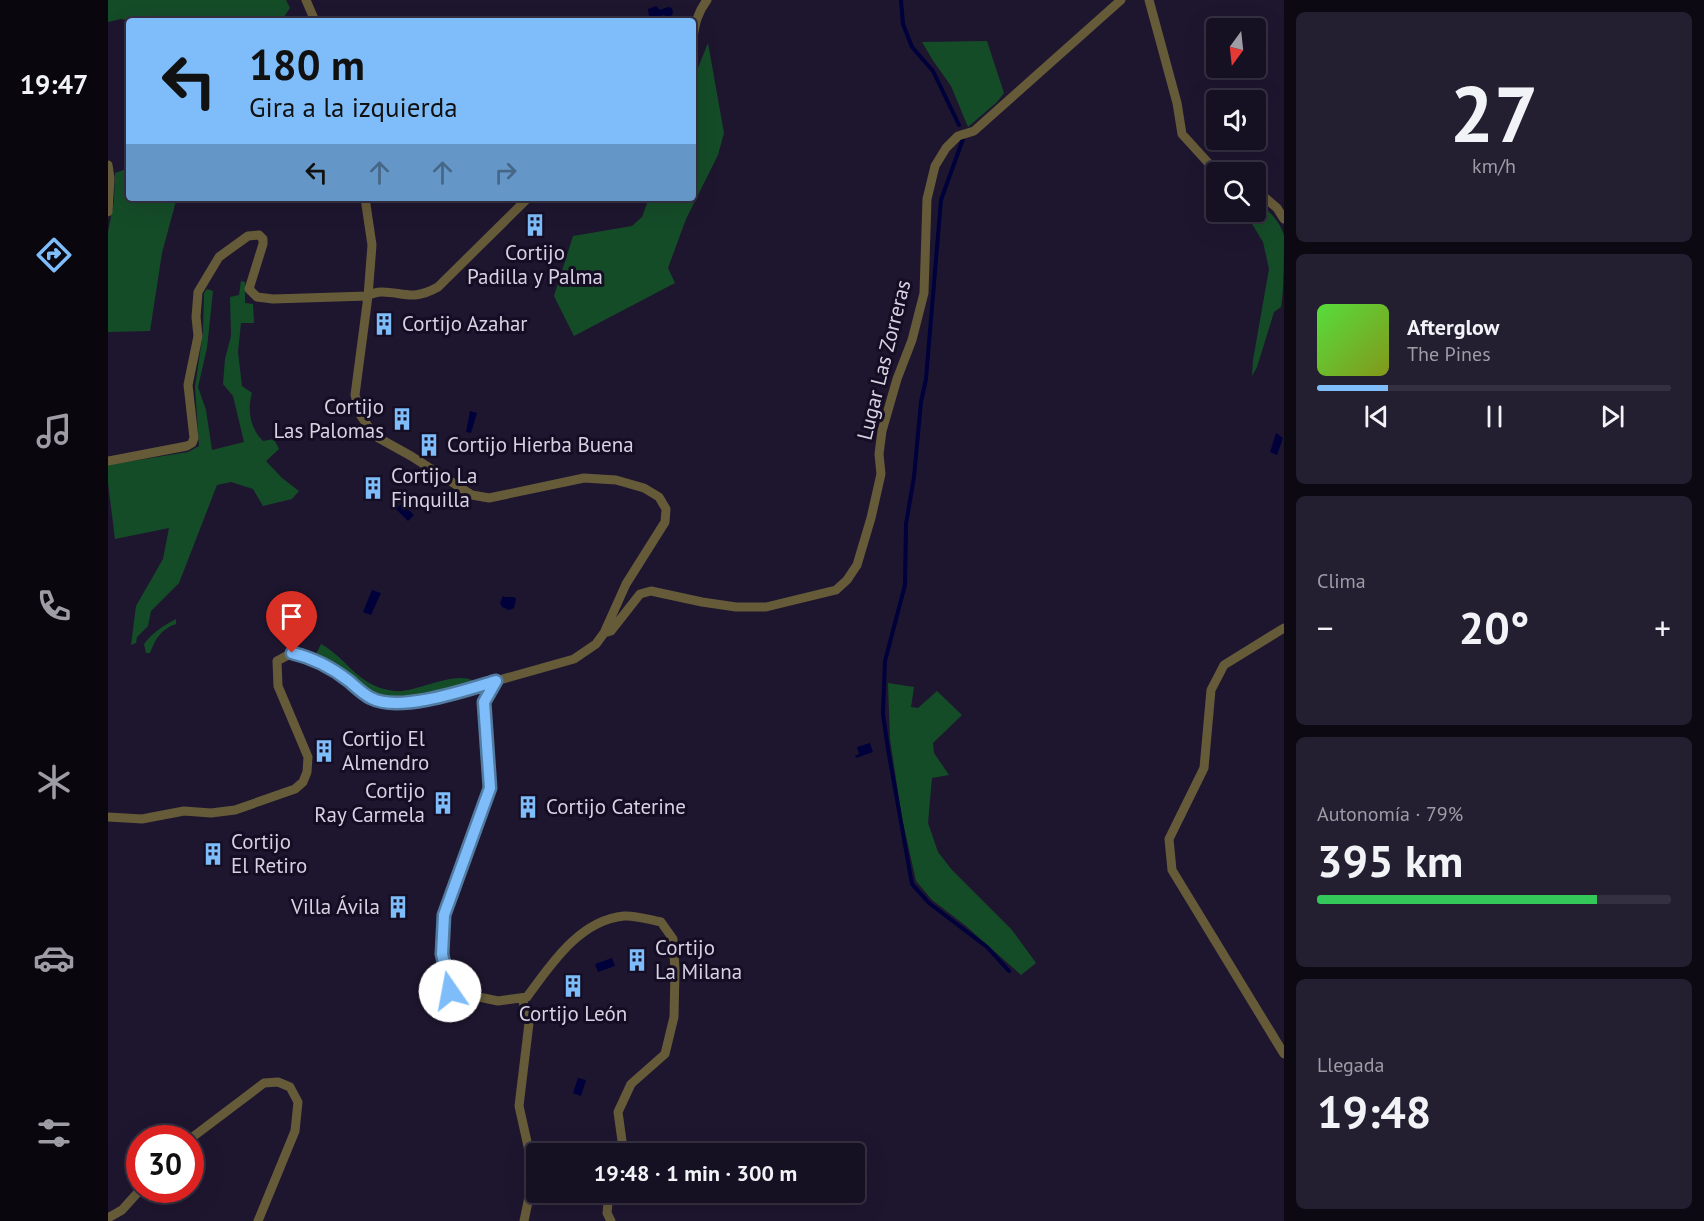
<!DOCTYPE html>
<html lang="es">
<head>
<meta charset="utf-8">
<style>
  :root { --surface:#161023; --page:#231e30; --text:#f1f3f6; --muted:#9e9da6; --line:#353041; --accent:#7ebdf9 }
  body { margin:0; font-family:"PT Sans",sans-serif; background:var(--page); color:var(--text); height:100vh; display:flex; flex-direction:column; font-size:22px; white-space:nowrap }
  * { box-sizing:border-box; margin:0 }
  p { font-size:20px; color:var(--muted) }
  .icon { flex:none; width:33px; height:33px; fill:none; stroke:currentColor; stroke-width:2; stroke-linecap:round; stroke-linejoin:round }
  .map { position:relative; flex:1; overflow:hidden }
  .side { display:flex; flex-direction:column; gap:12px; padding:12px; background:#0c0913; width:420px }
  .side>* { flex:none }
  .top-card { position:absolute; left:18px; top:18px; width:570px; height:183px; border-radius:6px; box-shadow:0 6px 24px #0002,0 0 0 2px var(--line); background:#7ebdf9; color:#111; overflow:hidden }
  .needle { width:39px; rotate:195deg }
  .fabs { position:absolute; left:1098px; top:18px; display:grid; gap:12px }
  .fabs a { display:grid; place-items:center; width:60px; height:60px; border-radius:6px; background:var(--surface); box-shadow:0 6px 24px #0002,0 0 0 2px var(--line); font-size:30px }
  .speed { position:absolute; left:18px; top:1125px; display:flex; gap:12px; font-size:30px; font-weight:700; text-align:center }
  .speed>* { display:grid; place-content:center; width:78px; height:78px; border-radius:50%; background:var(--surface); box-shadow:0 6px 24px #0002,0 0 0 2px var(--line); line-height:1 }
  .speed .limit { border:9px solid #d22; background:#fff; color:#111 }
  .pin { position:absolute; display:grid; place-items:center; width:51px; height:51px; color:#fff; margin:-62px -26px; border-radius:50% 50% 50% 0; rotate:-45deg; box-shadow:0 0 6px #0007 }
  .pin .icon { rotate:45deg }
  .me { position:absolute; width:66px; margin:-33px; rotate:348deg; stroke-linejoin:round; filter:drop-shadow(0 0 4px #0008) }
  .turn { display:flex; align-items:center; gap:21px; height:126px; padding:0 24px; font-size:27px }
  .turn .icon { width:78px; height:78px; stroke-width:2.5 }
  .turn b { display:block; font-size:42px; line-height:51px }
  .lanes { display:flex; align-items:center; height:57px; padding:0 24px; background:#0003; justify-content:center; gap:30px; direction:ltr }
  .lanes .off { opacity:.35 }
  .big { font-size:45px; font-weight:700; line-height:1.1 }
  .side .card { flex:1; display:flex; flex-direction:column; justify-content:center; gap:9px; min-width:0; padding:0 21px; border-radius:9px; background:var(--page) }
  .side .dial { align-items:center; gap:0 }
  .dial b { font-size:78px; line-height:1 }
  .song { display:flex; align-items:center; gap:18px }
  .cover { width:72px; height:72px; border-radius:9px; background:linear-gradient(135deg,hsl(110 70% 55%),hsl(70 70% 35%)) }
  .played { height:6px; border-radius:3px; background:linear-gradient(90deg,var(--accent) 20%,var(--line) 20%) }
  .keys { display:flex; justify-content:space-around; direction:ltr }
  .heat { display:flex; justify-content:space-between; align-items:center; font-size:33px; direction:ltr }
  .charge { height:9px; border-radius:4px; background:linear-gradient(90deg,#34c759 79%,var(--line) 0) }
  .trip { position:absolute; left:418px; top:1143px; width:339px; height:60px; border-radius:6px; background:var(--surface); box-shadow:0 6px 24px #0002,0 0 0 2px var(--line); font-weight:700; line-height:60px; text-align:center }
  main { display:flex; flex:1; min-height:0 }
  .tabs { display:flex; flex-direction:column; width:108px; justify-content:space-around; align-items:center; background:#09060e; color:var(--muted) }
  .tabs .icon { width:42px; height:42px }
  .tabs .on { color:var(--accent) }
  .tabs b { font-size:27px; color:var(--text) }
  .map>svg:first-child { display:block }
  .green { fill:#154c28 }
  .water { fill:#00003a }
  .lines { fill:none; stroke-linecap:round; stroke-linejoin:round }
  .stream { stroke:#00003a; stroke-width:4 }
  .street { stroke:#665b39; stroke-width:9 }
  .route-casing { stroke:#527ba2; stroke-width:15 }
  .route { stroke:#7ebdf9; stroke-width:10 }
  .labels { text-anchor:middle; stroke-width:6; stroke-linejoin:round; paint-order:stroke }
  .poi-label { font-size:21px; fill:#d6d2e2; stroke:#150d24; text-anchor:start }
  .street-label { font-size:21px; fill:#d6d2e2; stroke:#150d24 }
</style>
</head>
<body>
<main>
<nav class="tabs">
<b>19:47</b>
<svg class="icon on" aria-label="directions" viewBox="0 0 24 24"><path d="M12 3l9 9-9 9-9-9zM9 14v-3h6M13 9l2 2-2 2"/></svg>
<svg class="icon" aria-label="music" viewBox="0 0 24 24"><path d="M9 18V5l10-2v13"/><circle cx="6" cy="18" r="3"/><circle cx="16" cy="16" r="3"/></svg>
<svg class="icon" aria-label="phone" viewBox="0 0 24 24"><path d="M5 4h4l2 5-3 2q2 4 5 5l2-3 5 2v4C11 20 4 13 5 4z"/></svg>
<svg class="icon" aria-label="climate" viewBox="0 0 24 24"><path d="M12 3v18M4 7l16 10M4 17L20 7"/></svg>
<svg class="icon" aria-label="car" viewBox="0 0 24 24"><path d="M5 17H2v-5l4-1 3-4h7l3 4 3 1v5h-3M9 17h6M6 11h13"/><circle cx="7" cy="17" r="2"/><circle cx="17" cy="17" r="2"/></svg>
<svg class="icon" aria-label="filters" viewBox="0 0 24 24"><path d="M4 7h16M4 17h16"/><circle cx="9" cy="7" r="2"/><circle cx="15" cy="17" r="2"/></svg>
</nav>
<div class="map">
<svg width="1176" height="1221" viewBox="0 0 1176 1221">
  <rect width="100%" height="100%" fill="#1e162f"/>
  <path class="green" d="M0 0H178L182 8 176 17 169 21H24L13 19 0 22Z
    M879 41 896 93 889 102 860 127 843 86 824 59 814 42Z
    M600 43 616 133 610 155 578 219 560 268 567 283 466 336 446 296 465 236 524 226 534 217 541 198H585V80Z
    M21 168V198H68V201L54 253 42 331 0 332V232L6 201 7 173Z
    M1148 199C1158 209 1173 221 1176 236 1176 251 1176 292 1173 307L1166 312 1149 367 1144 376 1145 360 1161 269 1155 242 1141 219 1122 212H1148Z
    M133 281 137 282V303L145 304 146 323H133L130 352 134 386 144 393C139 410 142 428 155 441L166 439 171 449 158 461 174 478 191 491 184 499 155 506 145 489 123 482 109 485 71 583 43 611 40 626 29 637 28 643 23 645 28 606 55 559 61 528 7 539 0 483V465L80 452 91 446 87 387 95 332 96 293 99 289 105 291 99 348 90 387 98 410 104 450 136 442 125 396 115 384 117 359 123 336 122 297 131 295Z
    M68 619V624C53 629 47 639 42 653H38L36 644C45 632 55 626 68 619Z
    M213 644C237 657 248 682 276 689 282 690 288 692 294 691 314 689 349 671 366 681L365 684C339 691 297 705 270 695 248 687 227 669 207 656Z
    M780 683 806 687 803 707 810 708 829 691 854 715 825 743 826 753 841 775 824 778 820 823 830 852 844 870 904 930 928 963 913 975 858 926 824 900 808 881 794 818 782 739Z"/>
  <path class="water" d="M548 6 552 10 560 7 564 8 565 13 562 17 555 15 546 19 541 16 540 9Z
    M362 411 369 413 363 433 358 432Z
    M1168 433 1175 438 1169 455 1162 452Z
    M294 503 306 515 300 521 288 509Z
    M264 590 273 593 263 615 255 612Z
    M395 596 397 597H406L408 599 406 608 401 610 394 607 392 603Z
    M762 743 765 752 748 758 747 756 751 754 749 747Z
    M504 958 507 966 490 972 487 964Z
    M470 1078 478 1080 473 1096 465 1093Z"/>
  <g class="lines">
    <path class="stream" d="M793 0 795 24 804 47 825 71 851 125
      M855 139 833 200 818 379 813 402 806 477 798 524 797 585 777 661 775 714 780 749 804 884 821 903 879 947 901 971"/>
    <path class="street" d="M198 0 207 21
      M1041 0 1069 103 1074 134 1104 167 1115 172
      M585 38C587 23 590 12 599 0
      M0 165 2 178 0 212
      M1148 190 1169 208 1176 219
      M0 461 79 446 84 443 86 438 80 385 90 336 88 317 90 292 111 257 140 236 151 235 155 239V244L141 289 149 297 165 299 260 296C273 287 292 296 307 295 316 294 323 291 330 287L420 198
      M1176 628 1116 665 1103 690 1096 768 1061 839 1064 870 1176 1054
      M496 633 503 631 532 594 543 591 594 602 628 607H658L728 590 739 580 749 565 763 518 773 474 771 454 774 431 789 379 804 340 816 293 819 199 827 166 838 148 850 136 866 131 1013 0
      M388 681 376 702 382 788 336 915 335 954 342 991 390 1001 419 997C443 964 472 920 516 916 527 915 542 920 553 922L565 939 567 970 566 1017 557 1054 523 1084 510 1112 515 1148 512 1154
      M0 817 34 819 76 811 103 813 127 810 187 789 195 782 199 772 200 757 170 686 169 661 184 653 200 657 223 668 263 698 278 703 301 702 331 697 466 659 488 644 496 633 518 584 557 522 558 509 551 497 536 488 508 480 476 478 381 498 364 495 303 456 267 436 253 416 247 395 260 296 264 245 257 198
      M414 998 421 1023 411 1106 426 1173 416 1221
      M82 1139 156 1083 170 1082 182 1087 190 1102 187 1131 150 1221
      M501 1192 499 1213 503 1221
      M0 1218 14 1210 32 1190"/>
  </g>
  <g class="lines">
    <g class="route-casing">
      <path id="route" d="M184 653C206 658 223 667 241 681 248 687 255 694 263 698 291 713 358 690 388 681L376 702 382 788 336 915 334 954 342 991"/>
    </g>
    <use href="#route" class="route"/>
  </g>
  <defs>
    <g id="building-bare" transform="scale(1.8)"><path d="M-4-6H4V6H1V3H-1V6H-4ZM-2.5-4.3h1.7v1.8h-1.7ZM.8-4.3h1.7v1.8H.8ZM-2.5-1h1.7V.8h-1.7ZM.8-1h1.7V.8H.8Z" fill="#7ebdf9" stroke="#150d24" stroke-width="2.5" paint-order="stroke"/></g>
  </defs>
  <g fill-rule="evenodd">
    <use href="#building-bare" x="427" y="225"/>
    <use href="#building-bare" x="276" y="324"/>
    <use href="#building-bare" x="294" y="419"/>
    <use href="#building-bare" x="321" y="445"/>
    <use href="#building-bare" x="265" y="488"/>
    <use href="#building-bare" x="216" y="751"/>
    <use href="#building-bare" x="335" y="803"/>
    <use href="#building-bare" x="420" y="807"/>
    <use href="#building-bare" x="105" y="854"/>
    <use href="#building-bare" x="290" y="907"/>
    <use href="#building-bare" x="529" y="960"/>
    <use href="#building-bare" x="465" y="986"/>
  </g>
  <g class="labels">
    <g class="poi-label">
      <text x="427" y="260" text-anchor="middle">Cortijo<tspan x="427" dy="24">Padilla y Palma</tspan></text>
      <text x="294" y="331">Cortijo Azahar</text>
      <text x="276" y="414" text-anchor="end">Cortijo<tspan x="276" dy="24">Las Palomas</tspan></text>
      <text x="339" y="452">Cortijo Hierba Buena</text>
      <text x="283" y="483">Cortijo La<tspan x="283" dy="24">Finquilla</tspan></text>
      <text x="234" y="746">Cortijo El<tspan x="234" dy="24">Almendro</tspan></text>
      <text x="317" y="798" text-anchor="end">Cortijo<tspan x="317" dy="24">Ray Carmela</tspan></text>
      <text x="438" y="814">Cortijo Caterine</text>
      <text x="123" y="849">Cortijo<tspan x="123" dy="24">El Retiro</tspan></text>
      <text x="272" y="914" text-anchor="end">Villa Ávila</text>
      <text x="547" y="955">Cortijo<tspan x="547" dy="24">La Milana</tspan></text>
      <text x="465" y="1021" text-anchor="middle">Cortijo León</text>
    </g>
    <g class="street-label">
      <text transform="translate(776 360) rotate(-76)" y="7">Lugar Las Zorreras</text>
    </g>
  </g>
</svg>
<div class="fabs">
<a><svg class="needle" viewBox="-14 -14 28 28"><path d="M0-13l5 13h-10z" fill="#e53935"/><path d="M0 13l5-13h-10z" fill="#9e9da6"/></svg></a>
<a><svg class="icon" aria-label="sound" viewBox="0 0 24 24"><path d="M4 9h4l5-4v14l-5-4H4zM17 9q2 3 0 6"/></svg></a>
<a><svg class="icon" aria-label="search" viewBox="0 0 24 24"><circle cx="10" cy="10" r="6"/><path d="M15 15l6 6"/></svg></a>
</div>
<div class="speed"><div class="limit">30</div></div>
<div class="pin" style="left:184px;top:653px;background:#d93025"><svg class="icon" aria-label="arrive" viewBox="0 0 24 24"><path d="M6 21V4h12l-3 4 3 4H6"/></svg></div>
<svg class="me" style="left:342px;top:991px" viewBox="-20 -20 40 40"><circle r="19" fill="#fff"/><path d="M0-13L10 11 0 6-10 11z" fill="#7ebdf9"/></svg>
<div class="trip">19:48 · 1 min · 300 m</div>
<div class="top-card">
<div class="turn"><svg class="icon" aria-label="left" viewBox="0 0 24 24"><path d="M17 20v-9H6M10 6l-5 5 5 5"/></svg><div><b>180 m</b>Gira a la izquierda</div></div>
<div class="lanes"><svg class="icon" aria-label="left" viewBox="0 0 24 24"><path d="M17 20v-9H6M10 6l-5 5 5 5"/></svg><svg class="icon off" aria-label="ahead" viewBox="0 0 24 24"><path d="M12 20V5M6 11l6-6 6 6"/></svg><svg class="icon off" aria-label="ahead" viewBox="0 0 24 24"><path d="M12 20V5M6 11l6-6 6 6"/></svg><svg class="icon off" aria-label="right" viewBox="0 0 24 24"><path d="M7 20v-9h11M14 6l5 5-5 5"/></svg></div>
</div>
</div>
<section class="side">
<div class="card dial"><b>27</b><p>km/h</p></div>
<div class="card">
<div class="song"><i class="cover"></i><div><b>Afterglow</b><p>The Pines</p></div></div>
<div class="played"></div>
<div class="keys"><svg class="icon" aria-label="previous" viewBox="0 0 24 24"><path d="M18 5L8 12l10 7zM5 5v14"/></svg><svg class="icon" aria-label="pause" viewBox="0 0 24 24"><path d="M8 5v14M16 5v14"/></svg><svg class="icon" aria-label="next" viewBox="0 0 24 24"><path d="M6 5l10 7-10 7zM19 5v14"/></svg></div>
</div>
<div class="card"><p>Clima</p>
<div class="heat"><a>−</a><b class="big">20°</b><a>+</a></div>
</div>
<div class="card"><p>Autonomía · 79%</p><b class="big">395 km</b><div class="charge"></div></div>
<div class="card"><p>Llegada</p><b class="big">19:48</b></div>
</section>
</main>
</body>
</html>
